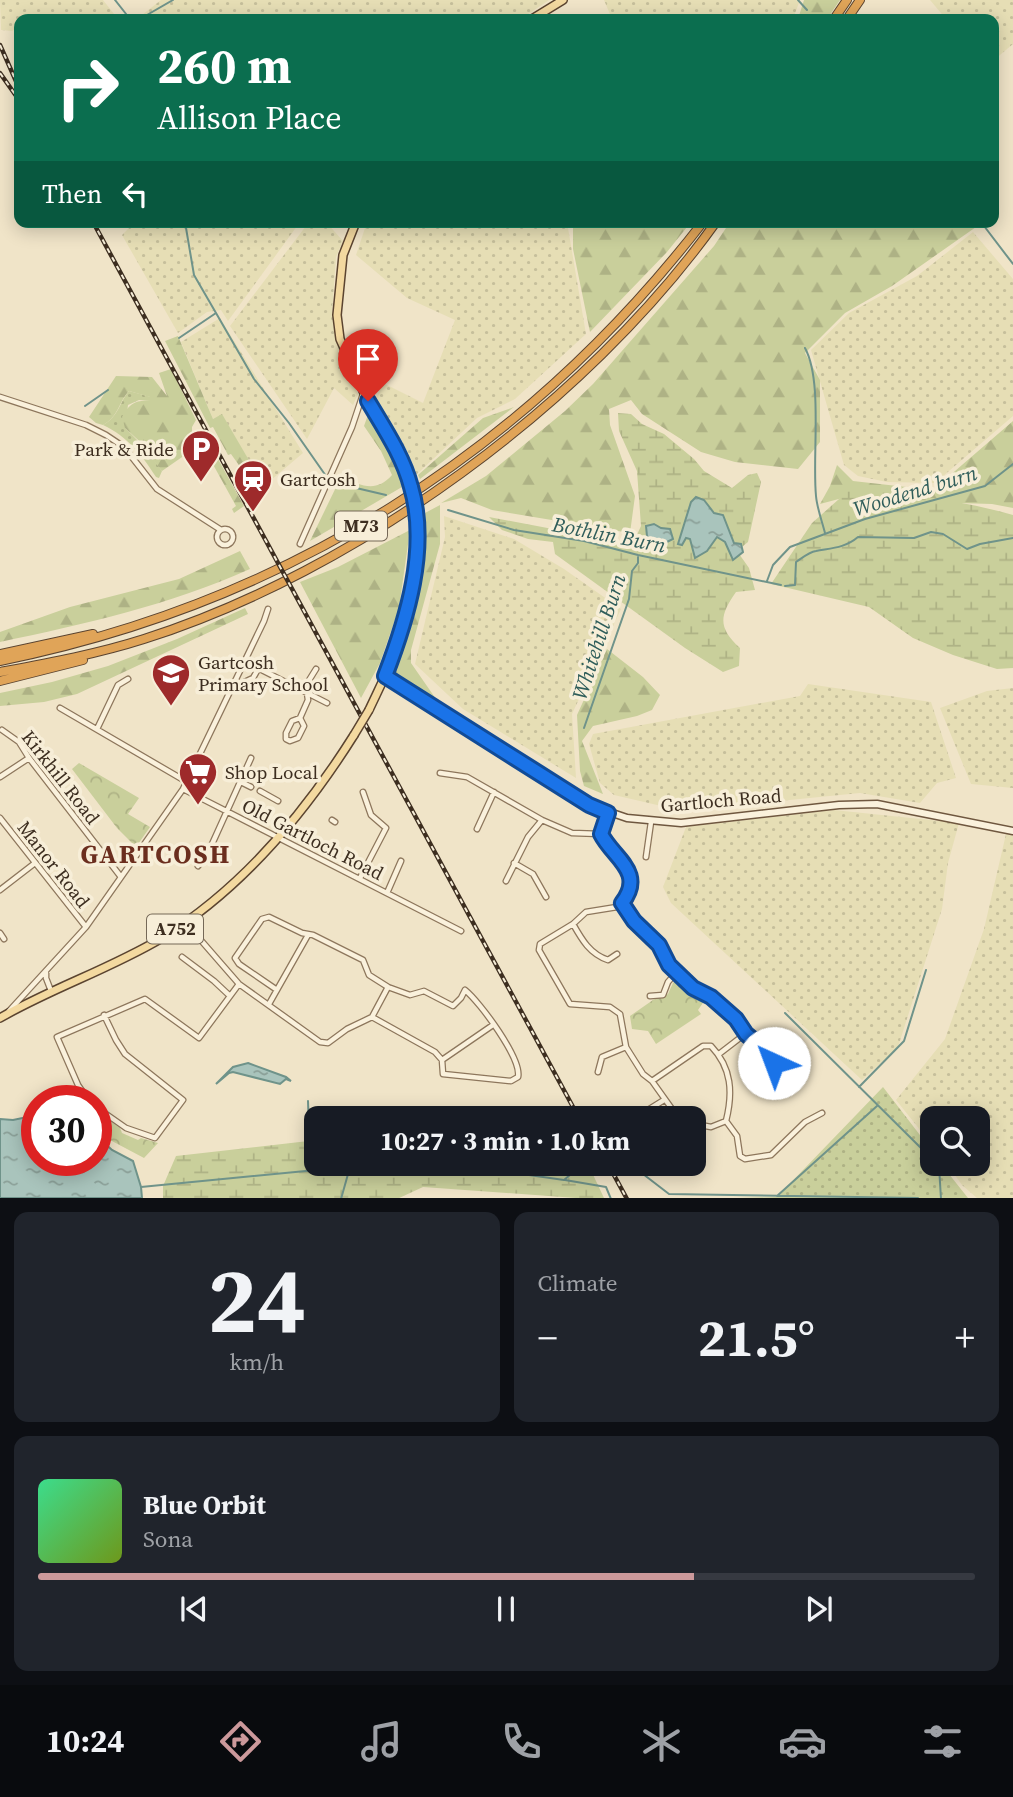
<!DOCTYPE html>
<html lang="en">
<head>
<meta charset="utf-8">
<style>
  :root { --surface:#171b24; --page:#20242c; --text:#f1f3f6; --muted:#9ea1a6; --line:#363941; --accent:#cc999b }
  body { margin:0; font-family:"Source Serif 4",serif; background:var(--page); color:var(--text); height:100vh; display:flex; flex-direction:column; font-size:26px; white-space:nowrap }
  * { box-sizing:border-box; margin:0 }
  p { font-size:23px; color:var(--muted) }
  .icon { flex:none; width:38px; height:38px; fill:none; stroke:currentColor; stroke-width:2; stroke-linecap:round; stroke-linejoin:round }
  .map { position:relative; height:1198px; overflow:hidden }
  .drawer { display:flex; flex-direction:column; gap:14px; padding:14px; background:#0d0f14; flex:1 }
  .drawer>* { flex:none }
  .guide { position:absolute; left:14px; top:14px; width:985px; height:214px; border-radius:14px; box-shadow:0 4px 18px #0003; background:#0b6e4f; color:#fff; overflow:hidden }
  .controls { position:absolute; left:920px; top:1106px; display:grid; gap:14px }
  .controls a { display:grid; place-items:center; width:70px; height:70px; border-radius:14px; background:var(--surface); box-shadow:0 4px 18px #0003; font-size:35px }
  .speed { position:absolute; left:21px; top:1085px; display:flex; gap:14px; font-size:35px; font-weight:700; text-align:center }
  .speed>* { display:grid; place-content:center; width:91px; height:91px; border-radius:50%; background:var(--surface); box-shadow:0 4px 18px #0003; line-height:1 }
  .speed .limit { border:10px solid #d22; background:#fff; color:#111 }
  .pin { position:absolute; display:grid; place-items:center; width:60px; height:60px; color:#fff; margin:-72px -30px; border-radius:50% 50% 50% 0; rotate:-45deg; box-shadow:0 0 7px #0007 }
  .pin .icon { rotate:45deg }
  .me { position:absolute; width:77px; margin:-38px; rotate:317deg; stroke-linejoin:round; filter:drop-shadow(0 0 5px #0008) }
  .turn { display:flex; align-items:center; gap:24px; height:147px; padding:0 28px; font-size:32px }
  .turn .icon { width:91px; height:91px; stroke-width:2.5 }
  .turn b { display:block; font-size:49px; line-height:60px }
  .then { display:flex; align-items:center; height:66px; padding:0 28px; background:#0003; gap:14px; font-size:26px }
  .big { font-size:52px; font-weight:700; line-height:1.1 }
  .drawer .card { flex:1; display:flex; flex-direction:column; justify-content:center; gap:10px; min-width:0; padding:0 24px; border-radius:14px; background:var(--page) }
  .drawer .dial { align-items:center; gap:0 }
  .dial b { font-size:91px; line-height:1 }
  .song { display:flex; align-items:center; gap:21px }
  .cover { width:84px; height:84px; border-radius:10px; background:linear-gradient(135deg,hsl(150 70% 55%),hsl(80 70% 35%)) }
  .played { height:7px; border-radius:4px; background:linear-gradient(90deg,var(--accent) 70%,var(--line) 70%) }
  .keys { display:flex; justify-content:space-around; direction:ltr }
  .heat { display:flex; justify-content:space-between; align-items:center; font-size:38px; direction:ltr }
  .drawer .tiles { flex:1; display:grid; gap:14px; grid-template-columns:1fr 1fr }
  .card:last-child { grid-column:span 2 }
  .trip { position:absolute; left:304px; top:1106px; width:402px; height:70px; border-radius:14px; background:var(--surface); box-shadow:0 4px 18px #0003; font-weight:700; line-height:70px; text-align:center }
  .menu { display:flex; height:112px; justify-content:space-around; align-items:center; background:#090b0e; color:var(--muted) }
  .menu .icon { width:49px; height:49px }
  .menu .active { color:var(--accent) }
  .menu b { font-size:32px; color:var(--text) }
  .map>svg:first-child { display:block }
  .farmland { fill:url(#farmland-dots) }
  .grass { fill:url(#grass-dots) }
  .forest { fill:url(#forest-firs) }
  .wetland { fill:url(#wetland-marsh) }
  .park { fill:url(#park-crowns) }
  .water { fill:url(#water-ripples); stroke:#6f938a; stroke-width:2 }
  .lines { fill:none; stroke-linecap:round; stroke-linejoin:round }
  .stream { stroke:#6f938a; stroke-width:2 }
  .minor-casing { stroke:#8d765c; stroke-width:7 }
  .secondary-casing { stroke:#6f573f; stroke-width:9 }
  .primary-casing { stroke:#5b4430; stroke-width:10 }
  .motorway-casing { stroke:#5b4430; stroke-width:10 }
  .minor { stroke:#faf1dc; stroke-width:4.5 }
  .secondary { stroke:#faf1dc; stroke-width:6 }
  .primary { stroke:#f3d9a0; stroke-width:7 }
  .motorway { stroke:#e0a458; stroke-width:8 }
  .rail-casing { stroke:#3d2e20; stroke-width:4.5 }
  .rail { stroke:#f7eed8; stroke-width:2; stroke-dasharray:5; stroke-linecap:butt }
  .primary-bridge-casing { stroke:#5b4430; stroke-width:10; stroke-linecap:butt }
  .primary-bridge { stroke:#f3d9a0; stroke-width:7 }
  .route-casing { stroke:#114b97; stroke-width:18 }
  .route { stroke:#1a73e8; stroke-width:12 }
  .labels { text-anchor:middle; stroke-width:7; stroke-linejoin:round; paint-order:stroke }
  .shield { fill:#f7eed8; stroke:#756857; stroke-width:2 }
  .shield-label { font-size:18px; font-weight:bold; fill:#3d2e20 }
  .poi-label { font-size:19px; fill:#3d2e20; stroke:#f7eed8; text-anchor:start }
  .street-label { font-size:19px; fill:#3d2e20; stroke:#f7eed8 }
  .water-label { font-size:21px; font-style:italic; fill:#2f5d5a; stroke:#f7eed8 }
  .district-label { font-size:26px; font-weight:bold; letter-spacing:2px; fill:#6b2e1e; stroke:#f7eed8 }
</style>
</head>
<body>
<div class="map">
<svg width="1013" height="1199" viewBox="0 0 1013 1199">
  <defs>
    <pattern id="farmland-dots" width="8" height="8" patternUnits="userSpaceOnUse" patternTransform="scale(1.75)"><rect width="8" height="8" fill="#e6deb5"/><path d="M2 2h.1M6 6h.1" fill="none" stroke="#c6bf9b" stroke-width="1.8" stroke-linecap="round"/></pattern>
    <pattern id="grass-dots" width="8" height="8" patternUnits="userSpaceOnUse" patternTransform="scale(1.75)"><rect width="8" height="8" fill="#c9cf9b"/><path d="M2 2h.1M6 6h.1" fill="none" stroke="#aeb285" stroke-width="1.8" stroke-linecap="round"/></pattern>
    <pattern id="forest-firs" width="22" height="20" patternUnits="userSpaceOnUse" patternTransform="scale(1.75)"><rect width="22" height="20" fill="#c9cf9b"/><path d="M5 1l3.5 6h-7zM16 11l3.5 6h-7z" fill="#aeb285"/></pattern>
    <pattern id="wetland-marsh" width="20" height="14" patternUnits="userSpaceOnUse" patternTransform="scale(1.75)"><rect width="20" height="14" fill="#c9cf9b"/><path d="M1 5h8M5 5V1M11 12h8M15 12V8" fill="none" stroke="#aeb285"/></pattern>
    <pattern id="park-crowns" width="20" height="18" patternUnits="userSpaceOnUse" patternTransform="scale(1.75)"><rect width="20" height="18" fill="#c9cf9b"/><path d="M2 6a3 3 0 1 1 6 0M12 15a3 3 0 1 1 6 0" fill="none" stroke="#aeb285"/></pattern>
    <pattern id="water-ripples" width="26" height="14" patternUnits="userSpaceOnUse" patternTransform="scale(1.75)"><rect width="26" height="14" fill="#a9c4bc"/><path d="M2 4q2-2 4 0t4 0M15 11q2-2 4 0t4 0" fill="none" stroke="#8ba098"/></pattern>
  </defs>
  <rect width="100%" height="100%" fill="#f0e4c8"/>
  <path class="farmland" d="M0 0H103L118 19H19V27L12 31 1 30Z
    M161 0H549L521 19H137Z
    M604 0H800L793 19H612Z
    M930 0H1013V44L994 60V19H946Z
    M135 222H300L228 321 221 310 207 312 178 333 122 235Z
    M309 222H326L343 241 336 257 332 312 344 366 358 394 353 405 334 388 307 439 230 326Z
    M367 222H570L568 228 586 334 515 399 477 418 416 475 376 398 383 383 423 403 455 320 407 298 356 255Z
    M973 232 1013 279V416L935 483 887 482 858 476 844 465 811 350 849 313 917 276Z
    M220 318 303 453 264 486 222 415 213 419 181 342Z
    M444 516 514 539 564 569 621 609 572 714 576 778 463 709 415 664 445 537Z
    M808 684 931 702 956 778 937 783 920 803 860 793 698 809 670 808 614 795 600 783 589 744 593 734 800 696Z
    M1013 688V788L971 784 940 708 987 691Z
    M834 810 959 823 948 863 942 909 898 1047 862 1080 671 903 663 887 686 827Z
    M1006 834 1013 836V1198H977L962 1185 947 1164H978V1118H933V1146L896 1100 945 1039 984 929Z"/>
  <path class="grass" d="M129 391 151 397 150 401 139 400 128 405 125 428C141 443 150 454 162 471L159 478 156 477C142 455 128 437 103 425 119 416 119 403 129 391Z
    M883 1087 933 1152V1164H941L968 1198H737L777 1197Z"/>
  <path class="forest" d="M804 0H840L827 19H798Z
    M573 222H691L667 252 590 332 573 249Z
    M730 222H973L976 227 892 286 845 313 805 353 820 380V442L798 469 735 462 701 452 642 414 631 400 609 409 610 425 635 496 630 533 492 510 461 498 441 503 486 476 565 411 593 384 714 246Z
    M178 336 213 419 222 414 264 486 258 492 231 454 228 455 213 427 210 428 165 341Z
    M171 369 196 420 192 427V447L208 441 244 506 234 513 232 509 236 506 205 450 186 461 185 455 162 471 150 456 148 449 125 428 122 417C129 404 135 400 150 401V397L129 391C118 403 119 416 103 425L96 423 89 417 116 376 152 377 167 396 159 373Z
    M514 407 420 479 418 475 483 418Z
    M369 412 398 472 402 487 310 541 340 479C362 484 375 494 392 475L381 451 364 426Z
    M1013 421V508L992 504 926 502 850 496 820 504 830 486 837 465 853 481 933 490Z
    M440 505V544L411 650V663L436 699 395 674 393 669 412 620 425 513Z
    M410 530 399 608 380 663 361 698 300 582 338 567Z
    M240 551 250 569C170 605 85 624 0 642V632L70 607 179 579Z
    M245 608 248 614 77 694 44 702 0 706V693L52 682 108 666 177 639Z
    M607 649 643 677 660 695 652 710 637 716 593 726 582 741 603 794 584 786 580 771 577 715Z"/>
  <path class="wetland" d="M618 413 631 414 642 424 664 434 694 459 704 471 732 488 748 475 757 473 761 482 748 542 737 551 749 568 755 590 736 592C719 616 718 628 740 648L739 666 723 672 685 648 555 554 553 542 528 539 502 530 489 517 616 541 635 539 641 526 637 471 619 431Z
    M848 491C904 492 959 500 1013 515V668L997 669 953 655 913 638 869 607 771 584 812 523Z
    M317 1140V1164H588L604 1198H576L423 1187 397 1199 163 1198V1186L176 1156Z"/>
  <path class="park" d="M79 763 139 798 128 814 150 827 136 847 117 828 72 769Z
    M678 979 695 997 705 1000 698 1010 701 1014 656 1044 648 1031 632 1029 630 1016 653 1000 668 994 673 983Z
    M96 1111 120 1128 122 1133 138 1140 141 1138 158 1143 144 1158 110 1140 96 1127Z"/>
  <path class="water" d="M696 497 704 500 714 513 723 515 734 543 741 544 743 552 733 560 725 542 717 537 707 551 695 558 690 539 686 538 682 545 678 544 691 502Z
    M654 524 661 528 670 529 673 539 657 547 647 536 646 526Z
    M248 1063 286 1077 291 1081 286 1079 280 1084 233 1072 229 1073 216 1084 233 1067Z
    M37 1115V1160H96V1135L112 1150 133 1161 141 1187 142 1198H0V1119L13 1120Z"/>
  <g class="lines">
    <path class="stream" d="M115 0 130 19
      M798 0 807 10
      M140 19 173 0
      M185 222 194 275 216 313
      M981 222 1013 264
      M179 338 216 313 254 379 289 423 326 476 339 484 386 495
      M805 348C823 381 812 456 816 496 817 508 822 521 825 533
      M85 406 108 390
      M448 510 514 530 584 541 638 555 781 585
      M767 581 773 565 790 547 865 519 985 486 1013 464
      M785 586 795 585 796 562C802 558 809 552 816 551 832 548 845 548 858 537L914 538 931 532 943 534 967 549 980 544 1013 538
      M584 728 629 599 632 571 638 563V557
      M785 1013 933 1160
      M859 1087 904 1041 926 970
      M308 1101 309 1130 317 1145
      M453 1164 564 1180 583 1164
      M630 1164 669 1194 918 1198
      M937 1164 939 1166 941 1199
      M565 1180 606 1187 611 1199
      M141 1187 378 1164
      M777 1196 877 1106
      M341 1199 350 1167"/>
    <g class="minor-casing">
      <path id="minor" d="M0 397 86 425 106 435 124 447 157 489 221 530
        M217 537a8 8 0 1 1 16 0a8 8 0 1 1-16 0Z
        M300 544 352 427 363 394
        M244 661 327 703
        M234 687 253 678 257 671 256 667
        M303 690 316 669
        M60 708 187 782
        M300 718 292 721 286 733V739L290 741 298 738 304 726 300 718 308 700 307 693
        M97 729 118 685 128 679
        M2 730 19 742 29 758 121 877
        M440 773 467 777 542 820 572 833 601 834
        M0 777 29 758
        M241 782 251 787
        M183 789 461 931
        M260 791 278 801
        M608 813 601 834 606 845 626 865 630 874 626 898 617 907 586 912 573 924 540 944 539 950 570 1004 610 1007 620 1014 626 1047 643 1074 652 1081 677 1116 681 1118
        M0 818 86 927
        M332 820 335 822
        M477 829 494 792
        M646 857 651 822
        M216 860 208 853 251 758
        M514 863 533 874 546 897
        M198 866 208 853
        M360 878 386 828 371 815 363 792
        M506 881 528 837 542 820
        M0 890 35 863
        M387 893 401 861
        M622 903 634 921 659 945 669 965 693 988 711 997 736 1019 745 1034 758 1044 774 1064
        M185 922 239 984 320 1042 328 1043 347 1029 372 1017
        M573 924C582 940 590 954 608 960L617 954
        M0 933 4 939
        M182 957 214 981 230 996
        M46 973V978L51 991
        M277 990 239 964 235 958 262 919 269 917 302 933 313 935 363 960 369 975 388 987 372 1017
        M650 996 663 995 668 982 676 973
        M269 1004 308 935
        M9 1011 86 927 183 789 264 621 268 609
        M372 1017 435 1052 442 1060 443 1074 511 1081 518 1077C522 1059 480 1002 465 990L461 998 453 1006 424 991 410 995 388 987
        M719 1054 745 1034
        M442 1060 493 1025
        M598 1072 602 1057 626 1047
        M652 1081 703 1046H711C732 1068 733 1093 726 1121
        M89 1101 78 1085 57 1037 145 999 199 1038 239 984
        M96 1107 126 1128 155 1138 183 1100 125 1054 116 1040 104 1015
        M635 1118 664 1100
        M726 1121 737 1136 740 1156 745 1159 771 1155 805 1122 822 1113
        M695 1124 711 1127 726 1121"/>
    </g>
    <g class="secondary-casing">
      <path id="secondary" d="M385 676 589 805 627 818 681 823 839 805 877 804 1013 831"/>
    </g>
    <g class="primary-casing">
      <path id="primary" d="M532 19 563 0
        M356 222 343 255 337 315 340 339 364 393 394 446 409 480
        M369 710C382 682 397 654 404 624 411 597 414 567 417 539
        M0 1018C52 988 110 969 162 938 241 889 305 813 354 735"/>
    </g>
    <g class="motorway-casing">
      <path id="motorway" d="M834 19 847 0
        M847 19 860 0
        M0 654 93 634
        M0 661C287 603 524 453 703 222
        M0 672C48 663 97 654 144 639 356 572 587 403 716 222
        M0 681 83 660"/>
    </g>
    <use href="#minor" class="minor"/>
    <use href="#secondary" class="secondary"/>
    <use href="#primary" class="primary"/>
    <use href="#motorway" class="motorway"/>
    <g class="rail-casing">
      <path id="rail" d="M0 45 19 88
        M0 73 19 100
        M93 222 579 1118
        M608 1164 627 1199"/>
    </g>
    <use href="#rail" class="rail"/>
    <g class="primary-bridge-casing">
      <path id="primary-bridge" d="M409 480 415 505 417 539
        M354 735 369 710"/>
    </g>
    <use href="#primary-bridge" class="primary-bridge"/>
  </g>
  <g class="lines">
    <g class="route-casing">
      <path id="route" d="M368 401C384 428 403 456 411 487 429 548 407 619 385 676L589 805 608 813 601 834C613 858 646 872 622 903L634 921 659 945 669 965 693 988 711 997 736 1019 746 1034 758 1044 774 1063"/>
    </g>
    <use href="#route" class="route"/>
  </g>
  <defs>
    <g id="parking-pin" transform="scale(2.0125)"><path d="M0 17L-7.5 6A9.5 9.5 0 1 1 7.5 6Z" fill="#9e2a2b" stroke="#f7eed8"/><path d="M-3.5-5.5H1a3.5 3.5 0 0 1 0 7H-1V5.5H-3.5ZM-1-3.4V-.6H.8a1.4 1.4 0 0 0 0-2.8Z" fill="#fff"/></g>
    <g id="station-pin" transform="scale(2.0125)"><path d="M0 17L-7.5 6A9.5 9.5 0 1 1 7.5 6Z" fill="#9e2a2b" stroke="#f7eed8"/><path d="M-3-6H3Q5-6 5-4V2Q5 4 3 4L4.5 6H3L1.5 4h-3L-3 6H-4.5L-3 4Q-5 4-5 2V-4Q-5-6-3-6ZM-3.5-4v3h7v-3ZM-3.5 1v1.5H-2V1ZM2 1v1.5H3.5V1Z" fill="#fff"/></g>
    <g id="school-pin" transform="scale(2.0125)"><path d="M0 17L-7.5 6A9.5 9.5 0 1 1 7.5 6Z" fill="#9e2a2b" stroke="#f7eed8"/><path d="M0-5L7-2L0 1L-7-2ZM-4 1L0 2.5L4 1V4Q0 6-4 4Z" fill="#fff"/></g>
    <g id="supermarket-pin" transform="scale(2.0125)"><path d="M0 17L-7.5 6A9.5 9.5 0 1 1 7.5 6Z" fill="#9e2a2b" stroke="#f7eed8"/><path d="M-6-5.5h2.5l.6 2H6L4.5 2H-2.5L-4.4-4H-6ZM-1.5 3.2a1.3 1.3 0 1 0 .1 0ZM3 3.2a1.3 1.3 0 1 0 .1 0Z" fill="#fff"/></g>
  </defs>
  <g fill-rule="evenodd">
    <use href="#parking-pin" x="201" y="449"/>
    <use href="#station-pin" x="253" y="479"/>
    <use href="#school-pin" x="171" y="673"/>
    <use href="#supermarket-pin" x="198" y="772"/>
  </g>
  <g class="labels">
    <g class="shield">
      <rect x="335" y="511.5" width="52" height="29" rx="5"/>
      <rect x="147" y="914.5" width="56" height="29" rx="5"/>
    </g>
    <g class="shield-label">
      <text x="361" y="532">M73</text>
      <text x="175" y="935">A752</text>
    </g>
    <g class="poi-label">
      <text x="174" y="456" text-anchor="end">Park &amp; Ride</text>
      <text x="280" y="486">Gartcosh</text>
      <text x="198" y="669">Gartcosh<tspan x="198" dy="22">Primary School</tspan></text>
      <text x="225" y="779">Shop Local</text>
    </g>
    <g class="street-label">
      <text transform="translate(61 777) rotate(52)" y="7">Kirkhill Road</text>
      <text transform="translate(721 800) rotate(-5)" y="7">Gartloch Road</text>
      <text transform="translate(313 839) rotate(27)" y="7">Old Gartloch Road</text>
      <text transform="translate(54 864) rotate(52)" y="7">Manor Road</text>
    </g>
    <g class="water-label">
      <text transform="translate(915 491) rotate(-17)" y="7">Woodend burn</text>
      <text transform="translate(609 535) rotate(11)" y="7">Bothlin Burn</text>
      <text transform="translate(599 637) rotate(-72)" y="7">Whitehill Burn</text>
    </g>
    <g class="district-label">
      <text x="156" y="863">GARTCOSH</text>
    </g>
  </g>
</svg>
<div class="controls">
<a><svg class="icon" aria-label="search" viewBox="0 0 24 24"><circle cx="10" cy="10" r="6"/><path d="M15 15l6 6"/></svg></a>
</div>
<div class="speed"><div class="limit">30</div></div>
<div class="pin" style="left:368px;top:401px;background:#d93025"><svg class="icon" aria-label="arrive" viewBox="0 0 24 24"><path d="M6 21V4h12l-3 4 3 4H6"/></svg></div>
<svg class="me" style="left:774px;top:1063px" viewBox="-20 -20 40 40"><circle r="19" fill="#fff"/><path d="M0-13L10 11 0 6-10 11z" fill="#1a73e8"/></svg>
<div class="trip">10:27 · 3 min · 1.0 km</div>
<div class="guide">
<div class="turn"><svg class="icon" aria-label="right" viewBox="0 0 24 24"><path d="M7 20v-9h11M14 6l5 5-5 5"/></svg><div><b>260 m</b>Allison Place</div></div>
<div class="then">Then<svg class="icon" aria-label="left" viewBox="0 0 24 24"><path d="M17 20v-9H6M10 6l-5 5 5 5"/></svg></div>
</div>
</div>
<section class="drawer">
<div class="tiles">
<div class="card dial"><b>24</b><p>km/h</p></div>
<div class="card"><p>Climate</p>
<div class="heat"><a>−</a><b class="big">21.5°</b><a>+</a></div>
</div>
<div class="card">
<div class="song"><i class="cover"></i><div><b>Blue Orbit</b><p>Sona</p></div></div>
<div class="played"></div>
<div class="keys"><svg class="icon" aria-label="previous" viewBox="0 0 24 24"><path d="M18 5L8 12l10 7zM5 5v14"/></svg><svg class="icon" aria-label="pause" viewBox="0 0 24 24"><path d="M8 5v14M16 5v14"/></svg><svg class="icon" aria-label="next" viewBox="0 0 24 24"><path d="M6 5l10 7-10 7zM19 5v14"/></svg></div>
</div>
</div>
</section>
<nav class="menu">
<b>10:24</b>
<svg class="icon active" aria-label="directions" viewBox="0 0 24 24"><path d="M12 3l9 9-9 9-9-9zM9 14v-3h6M13 9l2 2-2 2"/></svg>
<svg class="icon" aria-label="music" viewBox="0 0 24 24"><path d="M9 18V5l10-2v13"/><circle cx="6" cy="18" r="3"/><circle cx="16" cy="16" r="3"/></svg>
<svg class="icon" aria-label="phone" viewBox="0 0 24 24"><path d="M5 4h4l2 5-3 2q2 4 5 5l2-3 5 2v4C11 20 4 13 5 4z"/></svg>
<svg class="icon" aria-label="climate" viewBox="0 0 24 24"><path d="M12 3v18M4 7l16 10M4 17L20 7"/></svg>
<svg class="icon" aria-label="car" viewBox="0 0 24 24"><path d="M5 17H2v-5l4-1 3-4h7l3 4 3 1v5h-3M9 17h6M6 11h13"/><circle cx="7" cy="17" r="2"/><circle cx="17" cy="17" r="2"/></svg>
<svg class="icon" aria-label="filters" viewBox="0 0 24 24"><path d="M4 7h16M4 17h16"/><circle cx="9" cy="7" r="2"/><circle cx="15" cy="17" r="2"/></svg>
</nav>
</body>
</html>
